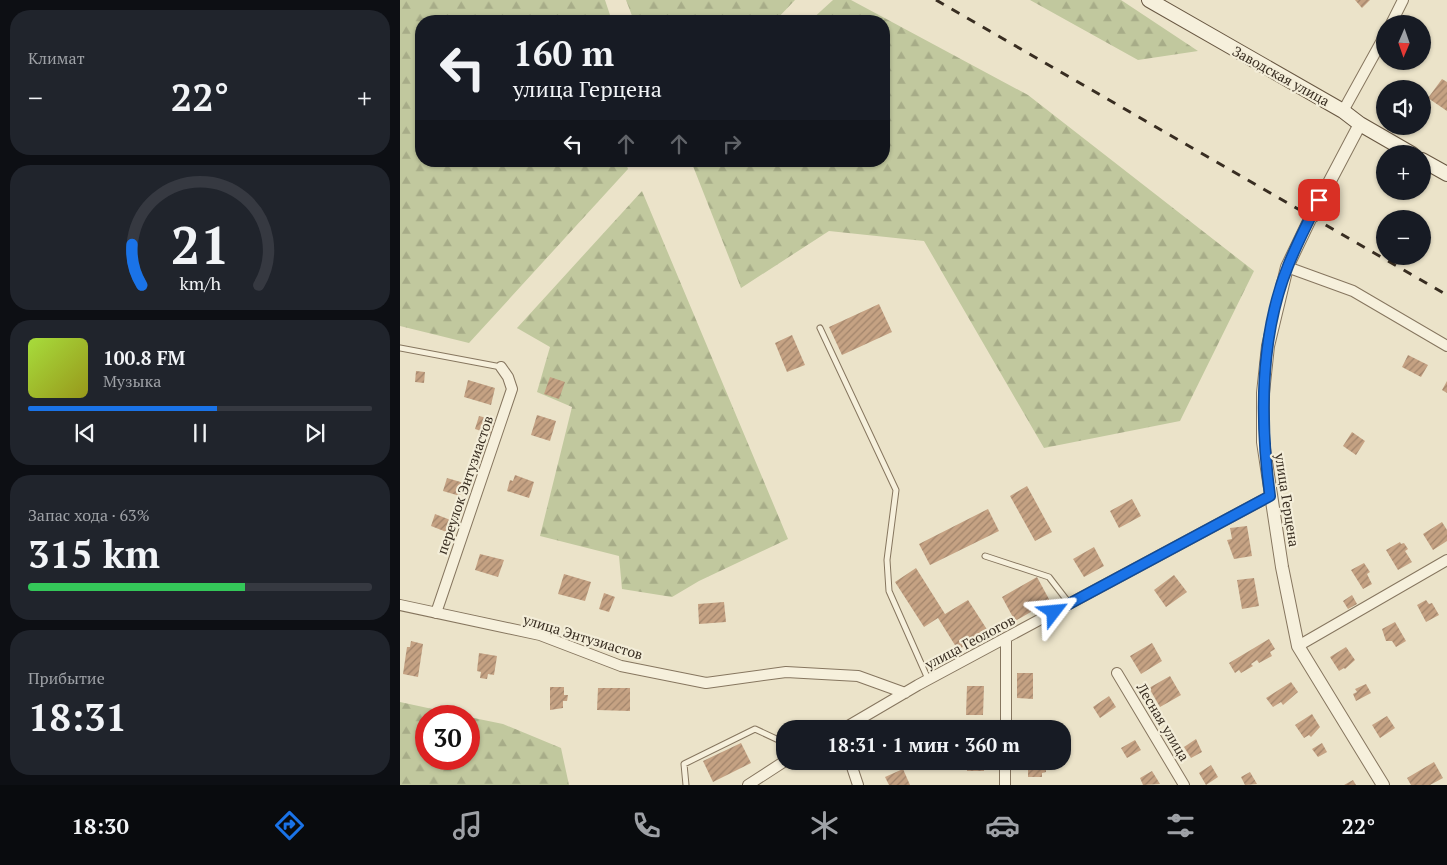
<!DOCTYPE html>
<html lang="ru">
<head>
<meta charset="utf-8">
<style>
  :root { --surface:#171b24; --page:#20242c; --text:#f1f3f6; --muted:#9ea1a6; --line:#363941; --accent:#1a73e8 }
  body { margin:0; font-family:"PT Serif",serif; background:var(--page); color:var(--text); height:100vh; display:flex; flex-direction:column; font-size:19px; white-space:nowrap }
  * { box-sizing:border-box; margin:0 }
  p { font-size:16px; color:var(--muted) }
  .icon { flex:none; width:28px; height:28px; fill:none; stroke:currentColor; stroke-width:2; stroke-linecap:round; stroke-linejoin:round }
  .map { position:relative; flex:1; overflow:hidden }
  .drawer { display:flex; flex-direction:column; gap:10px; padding:10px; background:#0d0f14; width:400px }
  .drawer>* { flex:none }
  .top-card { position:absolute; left:15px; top:15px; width:475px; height:152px; border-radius:20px; box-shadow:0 1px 4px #0004; background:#171b24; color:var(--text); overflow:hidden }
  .needle { width:32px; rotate:182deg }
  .buttons { position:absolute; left:976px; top:15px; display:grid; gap:10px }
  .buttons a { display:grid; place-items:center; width:55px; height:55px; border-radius:50%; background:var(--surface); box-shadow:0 1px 4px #0004; font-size:25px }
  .speed { position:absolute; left:15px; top:705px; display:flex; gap:10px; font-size:25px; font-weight:700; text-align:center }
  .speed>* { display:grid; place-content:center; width:65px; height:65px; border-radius:50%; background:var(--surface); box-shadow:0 1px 4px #0004; line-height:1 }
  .speed .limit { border:8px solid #d22; background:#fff; color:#111 }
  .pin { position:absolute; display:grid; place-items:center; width:42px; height:42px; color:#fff; margin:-21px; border-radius:10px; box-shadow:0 2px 8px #0006 }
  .me { position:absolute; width:55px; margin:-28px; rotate:61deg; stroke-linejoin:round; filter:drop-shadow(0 0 4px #0008) }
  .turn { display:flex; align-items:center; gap:18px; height:105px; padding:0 15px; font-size:22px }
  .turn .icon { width:65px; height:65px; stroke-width:2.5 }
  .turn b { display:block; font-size:35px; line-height:42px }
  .lanes { display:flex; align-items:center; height:48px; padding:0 15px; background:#0003; justify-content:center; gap:25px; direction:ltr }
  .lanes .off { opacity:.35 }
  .big { font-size:38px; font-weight:800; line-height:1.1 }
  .drawer .card { flex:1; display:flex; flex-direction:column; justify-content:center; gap:8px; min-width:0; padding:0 18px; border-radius:20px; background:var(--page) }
  .drawer .dial { align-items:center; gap:0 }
  .dial svg { height:130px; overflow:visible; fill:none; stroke:var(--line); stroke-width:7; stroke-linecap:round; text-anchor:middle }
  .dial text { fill:var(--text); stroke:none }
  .song { display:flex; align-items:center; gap:15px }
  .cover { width:60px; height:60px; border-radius:8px; background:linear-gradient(135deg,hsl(80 70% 55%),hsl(60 70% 35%)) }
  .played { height:5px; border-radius:2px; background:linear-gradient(90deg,var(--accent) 55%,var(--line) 55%) }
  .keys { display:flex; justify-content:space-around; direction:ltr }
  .heat { display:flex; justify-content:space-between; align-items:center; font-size:28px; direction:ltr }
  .charge { height:8px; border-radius:4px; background:linear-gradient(90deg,#34c759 63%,var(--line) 0) }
  .trip { position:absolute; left:376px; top:720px; width:295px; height:50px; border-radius:20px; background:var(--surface); box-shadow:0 1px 4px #0004; font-weight:800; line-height:50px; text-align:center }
  .tab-bar { display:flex; height:80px; justify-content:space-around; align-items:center; background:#090b0e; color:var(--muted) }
  .tab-bar .icon { width:35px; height:35px }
  .tab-bar .selected { color:var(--accent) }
  .tab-bar b { font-size:22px; color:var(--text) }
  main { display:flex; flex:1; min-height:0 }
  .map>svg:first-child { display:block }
  .forest { fill:url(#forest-firs) }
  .building { fill:url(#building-hatch) }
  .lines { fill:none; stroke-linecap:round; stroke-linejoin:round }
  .service-casing { stroke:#86765f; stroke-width:7 }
  .minor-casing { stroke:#86765f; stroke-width:12 }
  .tertiary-casing { stroke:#86765f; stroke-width:14 }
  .secondary-casing { stroke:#685742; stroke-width:16 }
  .service { stroke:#f6f0dc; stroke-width:5 }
  .minor { stroke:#f6f0dc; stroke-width:10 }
  .tertiary { stroke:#f6f0dc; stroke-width:12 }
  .secondary { stroke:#f6f0dc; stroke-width:14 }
  .rail { stroke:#382d21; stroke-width:3; stroke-dasharray:9 9; stroke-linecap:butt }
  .route-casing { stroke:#114b97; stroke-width:12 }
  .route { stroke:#1a73e8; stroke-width:9 }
  .labels { text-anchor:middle; stroke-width:4.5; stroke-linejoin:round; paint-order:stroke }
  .street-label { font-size:14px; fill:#382d21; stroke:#f3edd8 }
</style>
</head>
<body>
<main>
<section class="drawer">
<div class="card"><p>Климат</p>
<div class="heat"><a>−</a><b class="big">22°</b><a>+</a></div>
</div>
<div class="card dial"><svg viewBox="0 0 100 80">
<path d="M14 69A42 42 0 1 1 86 69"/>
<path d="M14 69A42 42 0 0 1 8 44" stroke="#1a73e8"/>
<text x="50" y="56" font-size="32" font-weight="700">21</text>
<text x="50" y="72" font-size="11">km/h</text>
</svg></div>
<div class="card">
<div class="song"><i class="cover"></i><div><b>100.8 FM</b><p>Музыка</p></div></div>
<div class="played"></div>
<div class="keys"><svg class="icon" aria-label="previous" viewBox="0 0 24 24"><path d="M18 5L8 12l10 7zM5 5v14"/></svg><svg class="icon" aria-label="pause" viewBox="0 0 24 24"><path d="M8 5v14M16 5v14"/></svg><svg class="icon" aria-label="next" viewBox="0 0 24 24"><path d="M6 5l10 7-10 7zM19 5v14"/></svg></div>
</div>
<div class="card"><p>Запас хода · 63%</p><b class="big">315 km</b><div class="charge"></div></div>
<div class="card"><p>Прибытие</p><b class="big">18:31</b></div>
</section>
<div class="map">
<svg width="1047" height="785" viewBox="0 0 1047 785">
  <defs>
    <pattern id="forest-firs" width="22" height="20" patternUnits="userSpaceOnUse" patternTransform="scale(1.25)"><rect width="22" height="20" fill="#c1c89e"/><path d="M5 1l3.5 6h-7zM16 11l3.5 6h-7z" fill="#a7ac88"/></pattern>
    <pattern id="building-hatch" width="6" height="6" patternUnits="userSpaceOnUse" patternTransform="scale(1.25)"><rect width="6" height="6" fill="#c5a283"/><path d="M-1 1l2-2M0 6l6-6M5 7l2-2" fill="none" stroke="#a1846b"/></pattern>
  </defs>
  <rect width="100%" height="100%" fill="#ebe3c9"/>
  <path class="forest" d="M0 0H205L212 21H21V161H225L228 169 69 343 0 326Z
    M226 0H395L375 21H234Z
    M433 0H451L628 95 854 271 780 421 644 448 524 241 429 231 341 288 291 161H484V21H410Z
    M630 0H721L798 51 738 60Z
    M242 191 388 539 299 581 272 597 222 589 219 556 140 536 172 407 137 392 150 347 117 328Z
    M0 702 65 716H26V759H69V717L103 724 161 748 169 785H0Z"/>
  <path class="building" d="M955 0H970L962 8Z
    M1042 79 1047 82V111L1028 98Z
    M479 304 492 332 442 355 429 327Z
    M392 335 405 365 387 372 375 343Z
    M1008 355 1028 365 1021 377 1002 367Z
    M16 371 25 372 24 383 15 382Z
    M150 377 165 382 159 399 144 394Z
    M68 380 95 388 91 405 64 397Z
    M1047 381V393L1042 390Z
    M137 415 156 421 150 441 131 435Z
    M79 416 95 420 90 434 75 429Z
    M952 432 965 441 956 455 943 446Z
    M115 475 134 482 129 498 107 491 110 480 113 481Z
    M47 478 64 483 60 496 43 491Z
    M627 486 652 532 635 541 610 496Z
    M732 499 741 516 719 528 710 511Z
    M588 509 599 531 530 565 519 544Z
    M35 514 53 521 49 533 31 526Z
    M1042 522 1047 530V541L1033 550 1023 534Z
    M847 526 852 556 834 559 827 540 832 539 830 528Z
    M1000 542 1001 544 1004 543 1008 549 1005 551 1012 562 998 570 986 550Z
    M694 547 704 566 684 577 673 559Z
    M80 554 104 560 98 577 75 570Z
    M964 563 970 572 967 574 972 584 963 589 951 570Z
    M516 568 545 614 568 600 588 631 558 650 538 618 524 627 495 582Z
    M164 574 191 582 185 601 158 594Z
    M774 575 787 592 766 607 754 590Z
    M637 577 650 601 615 621 602 597Z
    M854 578 859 606 842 609 837 580Z
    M204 593 215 597 209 612 199 609Z
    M952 595 957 604 948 609 943 601Z
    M1026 600 1029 604 1032 603 1039 615 1026 622 1017 605Z
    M324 602 326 622 299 624 298 604Z
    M995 622 1006 641 996 647 992 641H986L982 629Z
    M869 639 875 649 870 652 872 656 859 663 857 660 851 664 853 666 841 673 839 670 835 673 829 663Z
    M11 641 23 644 18 677 3 674 7 647H10Z
    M752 643 762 661 741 674 730 656Z
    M946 647 955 660 945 669 944 668 939 671 930 657Z
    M79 653 97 656 94 675 88 674 87 679 80 678 81 672 77 671Z
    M617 673H633V699L617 698Z
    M770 676 781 695 760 707 749 688Z
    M891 682 898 692 883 705 881 702 873 707 866 698Z
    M966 684 971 693 956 701 953 694 957 692 955 689Z
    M567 686H584L583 715H566Z
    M150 687H164V695H168L167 701H163V708L150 710Z
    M198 688H230V711L197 710Z
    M709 696 716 707 700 718 693 707Z
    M912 714 920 727 911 737 909 735 904 738 895 725Z
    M987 716 995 728 980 738 972 725Z
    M796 739 802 752 791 758 784 747Z
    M735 740 741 750 727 758 721 748Z
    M341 743 351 763 313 782 303 761Z
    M922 743 927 752 918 757 912 749Z
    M567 761H584V771H567Z
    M628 761H646V772L642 773V777H628Z
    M1034 762 1043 778 1030 785H1011L1007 778Z
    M811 765 818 777 806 785 799 773Z
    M503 769 510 785H489L485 777Z
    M752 771 760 784 743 785 740 778Z
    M850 772 857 784 845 785 841 777Z
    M953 780 956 785H944Z"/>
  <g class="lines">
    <g class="service-casing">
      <path id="service" d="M420 328 496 490 487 560 489 591 528 679
        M0 348 101 367
        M585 556 649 577 669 603
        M286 785 284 764 355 729 385 743"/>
    </g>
    <g class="minor-casing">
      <path id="minor" d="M991 24 1003 0
        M943 111 985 35
        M887 267 953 291 1047 346
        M0 605 140 635 221 666 306 683 386 672 458 676 505 693
        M36 613 112 389 108 377 101 367
        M898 646 1047 560
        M717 673 784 785
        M443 729 518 685 870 496
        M606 729V639
        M450 761 458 785
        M348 785 385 761
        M605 785V761"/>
    </g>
    <g class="tertiary-casing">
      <path id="tertiary" d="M960 124 911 217 887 267 868 346 863 393V442L882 567 898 646 983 785"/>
    </g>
    <g class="secondary-casing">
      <path id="secondary" d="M749 0 943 111 960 124 1012 154
        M1022 160 1047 174"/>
    </g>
    <use href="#service" class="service"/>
    <use href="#minor" class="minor"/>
    <use href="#tertiary" class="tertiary"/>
    <use href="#secondary" class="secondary"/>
    <path class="rail" d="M536 0 1047 295"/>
  </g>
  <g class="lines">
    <g class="route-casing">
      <path id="route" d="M654 612 870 496C860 421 859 338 888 266 897 243 908 222 919 200"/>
    </g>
    <use href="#route" class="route"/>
  </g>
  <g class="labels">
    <g class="street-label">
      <text transform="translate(881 76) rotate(29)" y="5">Заводская улица</text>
      <text transform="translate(65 485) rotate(-71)" y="5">переулок Энтузиастов</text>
      <text transform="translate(887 500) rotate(81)" y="5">улица Герцена</text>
      <text transform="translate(183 637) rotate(17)" y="5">улица Энтузиастов</text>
      <text transform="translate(570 642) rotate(-28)" y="5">улица Геологов</text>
      <text transform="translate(763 722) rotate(59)" y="5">Лесная улица</text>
    </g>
  </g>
</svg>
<div class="buttons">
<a><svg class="needle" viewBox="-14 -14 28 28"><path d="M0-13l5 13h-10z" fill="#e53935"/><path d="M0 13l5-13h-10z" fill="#9ea1a6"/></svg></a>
<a><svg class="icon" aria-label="sound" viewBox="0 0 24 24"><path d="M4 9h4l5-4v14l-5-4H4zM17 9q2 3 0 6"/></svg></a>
<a>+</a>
<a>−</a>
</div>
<div class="speed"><div class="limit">30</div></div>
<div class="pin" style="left:919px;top:200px;background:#d93025"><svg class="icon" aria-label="arrive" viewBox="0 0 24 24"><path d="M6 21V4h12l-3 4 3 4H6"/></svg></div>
<svg class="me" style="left:654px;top:612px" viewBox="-20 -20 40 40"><path d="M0-17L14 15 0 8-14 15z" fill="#1a73e8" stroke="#fff" stroke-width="4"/></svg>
<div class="trip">18:31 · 1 мин · 360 m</div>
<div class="top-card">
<div class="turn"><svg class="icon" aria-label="left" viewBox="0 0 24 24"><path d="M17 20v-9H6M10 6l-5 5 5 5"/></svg><div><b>160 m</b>улица Герцена</div></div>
<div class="lanes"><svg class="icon" aria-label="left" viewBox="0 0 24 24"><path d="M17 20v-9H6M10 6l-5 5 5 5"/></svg><svg class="icon off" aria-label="ahead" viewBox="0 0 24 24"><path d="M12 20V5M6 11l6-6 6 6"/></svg><svg class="icon off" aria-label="ahead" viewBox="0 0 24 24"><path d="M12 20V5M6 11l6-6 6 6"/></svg><svg class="icon off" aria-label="right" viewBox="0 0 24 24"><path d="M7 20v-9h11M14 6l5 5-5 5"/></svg></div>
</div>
</div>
</main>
<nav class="tab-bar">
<b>18:30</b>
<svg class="icon selected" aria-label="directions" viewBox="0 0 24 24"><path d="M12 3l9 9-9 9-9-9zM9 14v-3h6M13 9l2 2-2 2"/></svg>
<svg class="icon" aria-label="music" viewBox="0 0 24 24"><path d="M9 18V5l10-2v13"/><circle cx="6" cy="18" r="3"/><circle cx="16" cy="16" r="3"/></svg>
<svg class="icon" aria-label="phone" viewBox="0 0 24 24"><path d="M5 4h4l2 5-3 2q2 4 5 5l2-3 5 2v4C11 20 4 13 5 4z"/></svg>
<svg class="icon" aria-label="climate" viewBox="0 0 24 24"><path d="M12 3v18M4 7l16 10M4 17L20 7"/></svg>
<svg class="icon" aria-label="car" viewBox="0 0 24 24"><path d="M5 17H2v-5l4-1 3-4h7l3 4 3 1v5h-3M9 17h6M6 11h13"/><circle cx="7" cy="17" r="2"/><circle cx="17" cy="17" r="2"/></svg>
<svg class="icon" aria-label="filters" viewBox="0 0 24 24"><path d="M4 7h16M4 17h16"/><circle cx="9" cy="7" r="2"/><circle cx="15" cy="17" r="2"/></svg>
<b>22°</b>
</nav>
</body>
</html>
